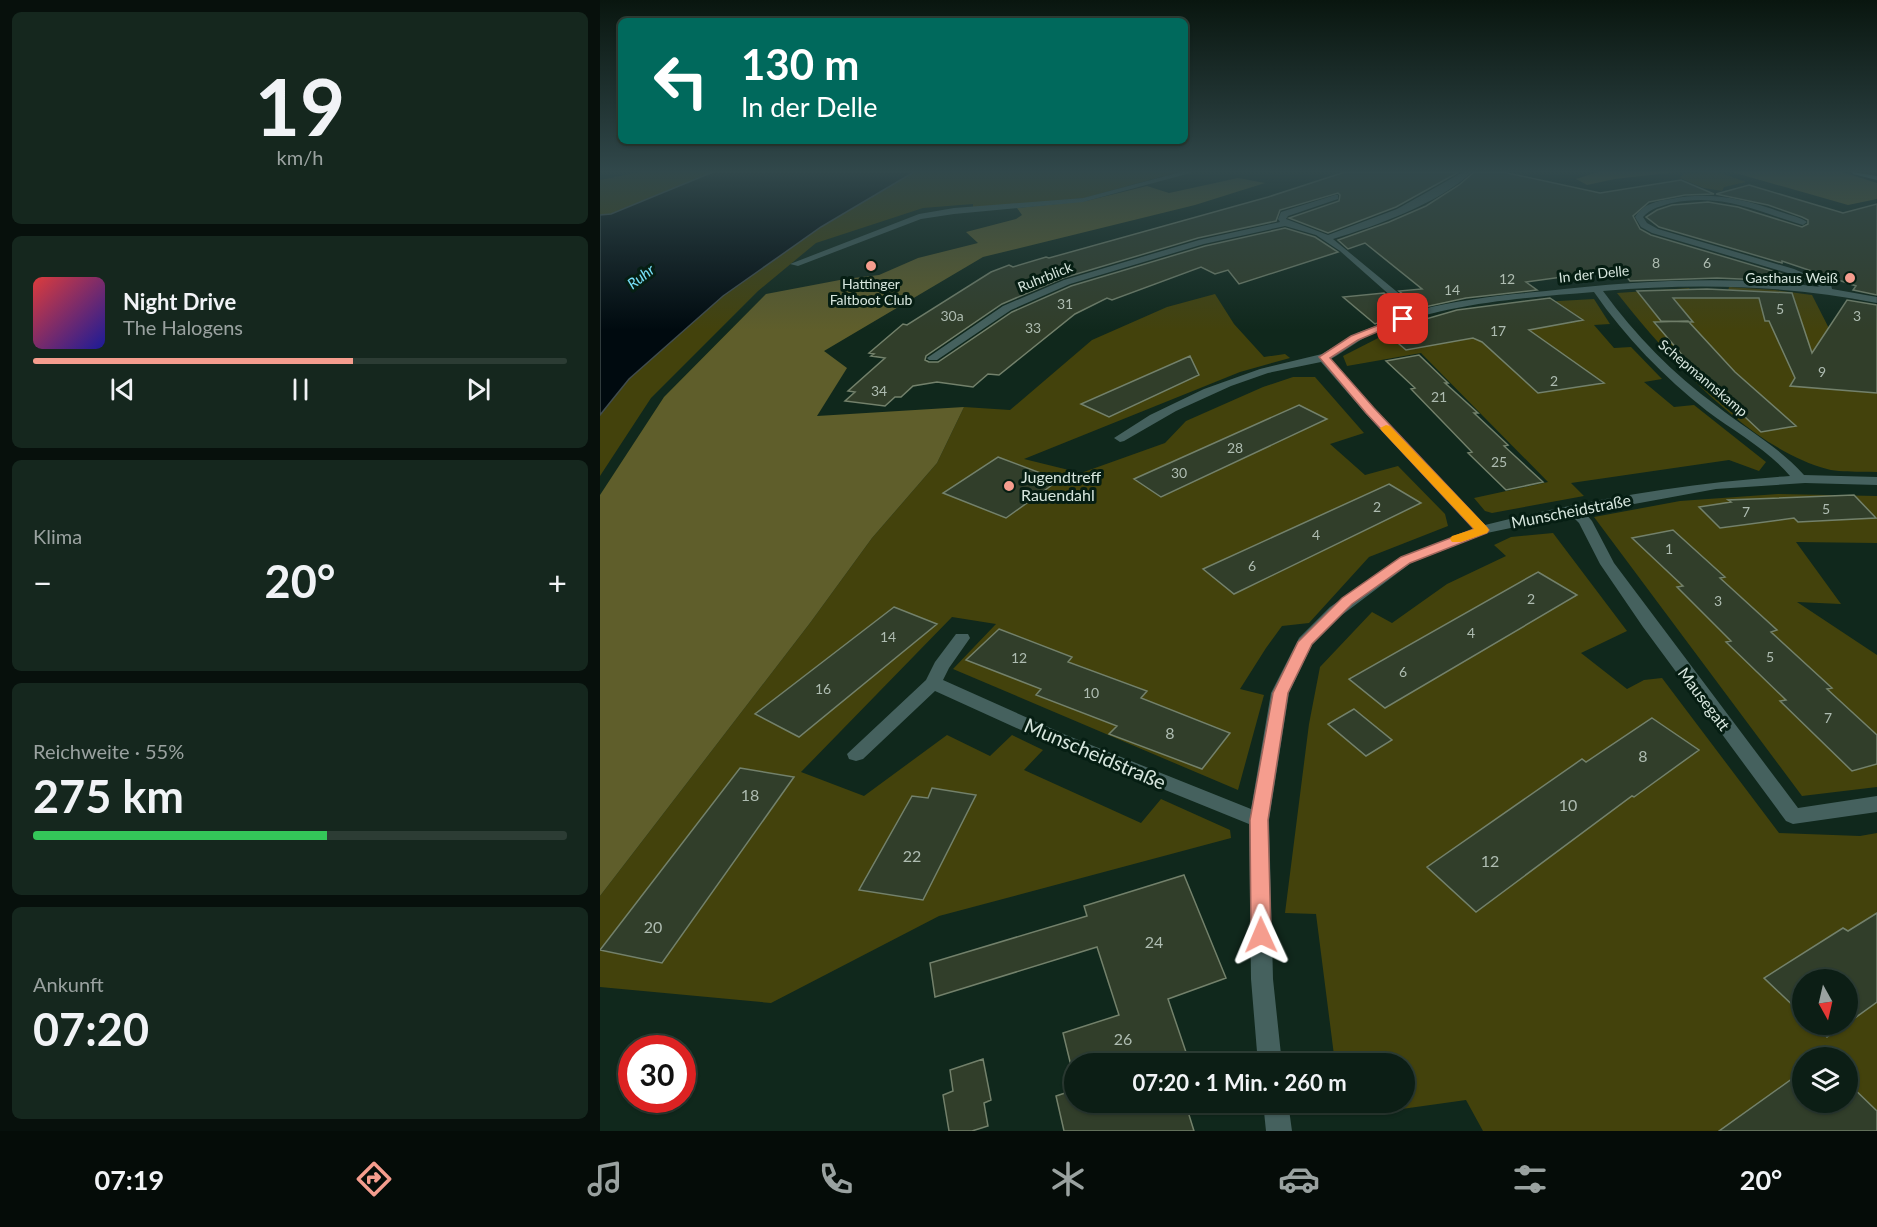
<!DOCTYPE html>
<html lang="de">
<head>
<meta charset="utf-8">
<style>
  :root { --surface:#0c1e15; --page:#15271e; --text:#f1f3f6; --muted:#9aa2a0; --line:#2c3c34; --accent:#f59d8e }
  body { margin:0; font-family:Lato,sans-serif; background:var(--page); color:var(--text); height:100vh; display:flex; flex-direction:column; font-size:22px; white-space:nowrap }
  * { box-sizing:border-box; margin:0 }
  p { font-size:20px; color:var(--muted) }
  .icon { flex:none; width:33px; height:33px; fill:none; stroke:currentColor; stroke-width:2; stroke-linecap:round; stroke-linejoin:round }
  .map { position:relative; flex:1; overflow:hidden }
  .sheet { display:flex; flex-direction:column; gap:12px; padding:12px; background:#07100c; width:600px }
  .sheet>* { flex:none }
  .banner { position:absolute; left:18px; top:18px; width:570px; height:126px; border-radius:9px; box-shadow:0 2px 4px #0004,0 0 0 2px var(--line); background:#00695c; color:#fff; overflow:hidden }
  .needle { width:39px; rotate:172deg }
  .buttons { position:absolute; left:1192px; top:969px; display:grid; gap:12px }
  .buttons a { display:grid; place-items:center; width:66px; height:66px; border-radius:50%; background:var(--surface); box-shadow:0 2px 4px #0004,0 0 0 2px var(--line); font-size:30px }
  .speed { position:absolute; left:18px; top:1035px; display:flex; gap:12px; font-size:30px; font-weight:700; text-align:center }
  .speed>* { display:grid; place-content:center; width:78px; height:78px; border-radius:50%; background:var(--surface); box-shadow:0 2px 4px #0004,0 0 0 2px var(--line); line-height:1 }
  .speed .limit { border:9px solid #d22; background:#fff; color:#111 }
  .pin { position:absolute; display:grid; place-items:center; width:51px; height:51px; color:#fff; margin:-26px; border-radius:12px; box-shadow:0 3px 9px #0006 }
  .me { position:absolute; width:66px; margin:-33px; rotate:359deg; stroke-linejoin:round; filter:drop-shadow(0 0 4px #0008) }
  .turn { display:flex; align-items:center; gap:21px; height:126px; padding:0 24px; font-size:27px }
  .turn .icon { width:78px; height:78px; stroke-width:2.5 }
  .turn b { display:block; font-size:42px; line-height:51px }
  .big { font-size:45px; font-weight:700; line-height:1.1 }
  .sheet .widget { flex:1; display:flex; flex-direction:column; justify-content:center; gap:9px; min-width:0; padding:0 21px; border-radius:9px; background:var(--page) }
  .sheet .dial { align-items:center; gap:0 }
  .dial b { font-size:78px; line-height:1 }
  .song { display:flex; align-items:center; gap:18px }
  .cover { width:72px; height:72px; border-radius:9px; background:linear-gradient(135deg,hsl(0 70% 55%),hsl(240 70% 35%)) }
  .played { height:6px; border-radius:3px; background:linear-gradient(90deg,var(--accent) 60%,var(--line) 60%) }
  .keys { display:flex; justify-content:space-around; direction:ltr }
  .heat { display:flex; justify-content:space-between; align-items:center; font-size:33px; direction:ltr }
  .charge { height:9px; border-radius:4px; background:linear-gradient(90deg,#34c759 55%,var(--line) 0) }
  .trip { position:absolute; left:464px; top:1053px; width:351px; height:60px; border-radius:30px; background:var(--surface); box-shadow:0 2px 4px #0004,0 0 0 2px var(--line); font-weight:700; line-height:60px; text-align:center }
  .dock { display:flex; height:96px; justify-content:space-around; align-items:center; background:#050c08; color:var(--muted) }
  .dock .icon { width:42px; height:42px }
  .dock .current { color:var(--accent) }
  .dock b { font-size:27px; color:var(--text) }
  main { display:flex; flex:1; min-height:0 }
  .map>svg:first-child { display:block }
  .green { fill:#43420c; fill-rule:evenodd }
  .forest { fill:#5f5e2b }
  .water { fill:#000a0f; stroke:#404c4d; stroke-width:1.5 }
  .building { fill:#313e2a; stroke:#73816b; stroke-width:1.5 }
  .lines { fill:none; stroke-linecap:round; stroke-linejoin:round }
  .minor { fill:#45615e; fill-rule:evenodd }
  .primary { fill:#659f99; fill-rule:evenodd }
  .route { fill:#f59d8e; stroke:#9f665c; stroke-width:1.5 }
  .slow { fill:#f59e0b }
  .poi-dot { fill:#f59d8e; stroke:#061e13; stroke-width:2 }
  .labels { text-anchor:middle; stroke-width:6; stroke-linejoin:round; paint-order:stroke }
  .number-label { font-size:14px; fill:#aebcb1 }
  .far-street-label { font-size:14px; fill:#d7e6de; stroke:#061e13 }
  .far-poi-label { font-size:14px; fill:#d7e6de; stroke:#061e13; text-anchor:end }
  .far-water-label { font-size:15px; font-style:italic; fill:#77e0f8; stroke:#061e13 }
  .poi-label { font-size:16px; fill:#d7e6de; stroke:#061e13; text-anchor:start }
  .street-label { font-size:16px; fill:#d7e6de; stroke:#061e13 }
  .near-number-label { font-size:16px; fill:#aebcb1 }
  .near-street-label { font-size:20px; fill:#d7e6de; stroke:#061e13 }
</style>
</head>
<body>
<main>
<section class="sheet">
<div class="widget dial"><b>19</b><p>km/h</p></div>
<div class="widget">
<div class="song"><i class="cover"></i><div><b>Night Drive</b><p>The Halogens</p></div></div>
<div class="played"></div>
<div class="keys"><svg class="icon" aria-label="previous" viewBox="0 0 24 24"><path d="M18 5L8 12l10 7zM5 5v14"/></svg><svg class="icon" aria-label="pause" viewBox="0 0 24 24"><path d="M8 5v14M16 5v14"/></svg><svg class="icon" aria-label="next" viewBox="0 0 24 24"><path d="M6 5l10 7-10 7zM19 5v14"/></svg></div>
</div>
<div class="widget"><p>Klima</p>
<div class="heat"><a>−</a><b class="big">20°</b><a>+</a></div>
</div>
<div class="widget"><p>Reichweite · 55%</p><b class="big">275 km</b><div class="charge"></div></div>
<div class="widget"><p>Ankunft</p><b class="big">07:20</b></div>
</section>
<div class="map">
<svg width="1277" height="1131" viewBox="0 0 1277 1131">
  <rect width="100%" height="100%" fill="#10281c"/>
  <path class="green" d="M40 172H113L11 214 0 215V180Z
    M314 172H578L484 198 373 208V204L323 208 216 243 158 291 51 398 0 476V415L29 379 121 296 220 227Z
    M1101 172H1118L1146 182 1124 187 1122 191 1104 188 1080 178 1083 174Z
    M1129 287 1175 290 1212 295 1241 352 1277 387V472C1261 471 1242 473 1227 469 1148 448 1066 355 1017 293L1089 288 1097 298H1133L1128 291Z
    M615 294 634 324 664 357 685 354 690 358 640 372 424 459 481 473 565 443 586 421 663 387 693 377H715L764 433 730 444 765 475 798 466 845 514 848 526 769 557 709 623 682 626 666 648 640 689 664 695 638 790 353 669 396 624 352 617 201 772 264 796 347 735 390 756 412 735 443 750 424 770 541 823 561 799 630 830 631 838 339 916 171 1003 0 987V896L210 623 272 538 337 463 364 407 410 410 492 340 567 307Z
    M994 299 1010 324 994 325 1014 348 1031 347 1062 379 1044 382 1074 407 1094 405 1166 462 1159 471 1129 460 971 483 984 496 892 513 885 511 874 498 948 482 821 353 747 366 743 356 786 334 806 350 859 340 923 303Z
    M1178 494 1277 496V543L1196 542 1241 604 1197 602 1277 655V787L1202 796 994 517 1080 501Z
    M953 533 1027 631 981 653 1027 689 1044 680 1062 678 1179 833 1260 836 1277 833V1131H883L866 1100 759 1115 753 1103 804 1102V1064L735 1063 716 914 685 913 709 724 720 667 772 612 792 623 847 584 906 556 894 545 911 537ZM1203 980H1248V1024H1203ZM1203 1058H1248V1102H1203Z"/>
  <path class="forest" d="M998 172H1077L1015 179 987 185 976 179Z
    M1132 172H1242L1277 183V199L1248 205Z
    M638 178 665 183 595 205 383 257 224 351 247 368 217 416 364 407 337 463 272 538 210 623 0 896V495L64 397 166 294 245 279 279 275 318 258 378 243 366 232 416 219 422 215 417 208 486 201 547 186 569 193Z"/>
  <path class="water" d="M113 172H314L221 227 123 296 29 379 0 415V215L11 214Z"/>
  <path class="building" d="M745 172H859L796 207 728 233 689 218 739 201 740 195 738 193 680 210 676 221 598 238 463 278 402 304 326 356 325 360 329 362H338L412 312 471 286 605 246 685 228 715 237 738 252 639 284 628 270 615 274 601 267 512 300 507 298 475 314 399 375 388 374 373 387 337 382 313 386 301 397H295L285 406 245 401 255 392 248 391 285 358 271 356 274 354 269 353 303 324 307 325 391 272 409 265 413 267 446 257 449 258 668 197Z
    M874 172H903L1000 193 1081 180 1114 194 1085 195 1049 202 1033 216 1040 229 1051 235 1186 275 1188 281 1117 278 1030 281 1020 269 926 282 937 290 866 298 820 308 799 291 822 289 765 243 748 249 738 240 789 222 826 206 859 185Z
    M1149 185 1243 213 1277 204V295L1253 290 1256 286 1182 261V263L1059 227 1046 217 1057 210 1072 205 1108 202 1138 207 1202 227 1208 224V220L1202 217 1168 205 1116 194Z
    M1107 289 1192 293 1212 353 1247 300 1277 305V393L1190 386 1195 378 1169 321H1165L1159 298H1073L1093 322 1061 321 1037 291Z
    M784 293 806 312 775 324 743 297Z
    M950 298 983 320 929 330 1004 383 938 393 882 342 873 338 806 350 784 331 857 310Z
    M1088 321 1135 372 1196 426 1161 432 1095 370 1054 322Z
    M819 355 848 383H845L878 413H874L908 445 904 446 943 482 906 490 868 453 872 452 811 389 815 388 786 361Z
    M590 356 599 375 509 417 481 404Z
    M699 405 727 419 561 497 534 479Z
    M398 457 459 480 406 518 343 493Z
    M789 484 821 503 634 594 603 569Z
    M1254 495 1276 518 1198 522 1194 518 1120 528 1099 507 1131 502 1128 500Z
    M1073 530 1125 577 1120 578 1177 630 1171 632 1232 688 1227 689 1277 735V764L1252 771 1180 701 1186 700 1126 642 1131 641 1077 587 1083 586 1032 538Z
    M938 572 977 595 785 708 749 679Z
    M294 607 337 624 199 737 155 714Z
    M399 629 472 657 468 662 547 691 541 698 630 733 602 769 509 734 517 726 436 695 441 689 366 660Z
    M754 709 792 740 766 756 728 724Z
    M1052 718 1099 750 1034 797 1032 796 876 912 827 867 982 759 986 762Z
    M140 768 194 777 62 963 0 950Z
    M332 788 376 795 323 900 259 890 312 796 328 798Z
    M584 875 626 978 568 999 590 1064H474V1078L463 1033 519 1015 497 947 335 997 330 963 487 916 484 906Z
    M1277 913V1002L1248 1023V980H1203V1015L1164 978 1243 928 1248 931Z
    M1213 1024H1245L1227 1037Z
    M383 1059 391 1100 384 1103 388 1126 372 1131H349L343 1095 353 1091 350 1070Z
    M1203 1071V1102H1248V1083L1277 1111V1131H1119Z
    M474 1090V1102H585L594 1131H464L456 1096Z"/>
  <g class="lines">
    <path class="minor" d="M581 172H594L483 202 354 214 321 219 198 266 190 264 319 214 354 208 483 198Z
      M863 172H872C838 204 778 225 733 239L819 310C861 299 904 295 946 291 1037 281 1128 275 1220 287L1188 273 1052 233 1041 227 1035 217C1043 204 1056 201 1071 199 1110 191 1144 199 1181 212 1190 215 1200 217 1207 222L1203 225C1155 211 1124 193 1072 203 1061 206 1051 208 1043 217L1047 223 1058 229 1194 269 1231 285 1232 289 1277 297V303C1186 285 1096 283 1003 291 1035 335 1073 374 1117 406 1146 429 1179 447 1204 475L1277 477V485L1205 483 1116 489 985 513 992 521 1014 563 1198 808 1277 796V812L1193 824 1186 821 1043 627 1000 564 979 523 971 515 887 533 811 563 742 615 712 645 689 693 669 820 673 979 682 1064H658L651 979 649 824 454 745 335 691 263 759 256 761 249 759 247 754 326 680 335 662 356 634H368L370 638 349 668 343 680 466 735 651 809 671 693 699 638 730 607 801 557 873 529 766 414 721 362 668 373 631 386 576 411 524 441 520 442 514 438 550 415 604 389 660 369 722 354 757 333 810 313 740 251 716 235 685 226 604 244 470 284 411 310 337 360H329L327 358 403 306 464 280 599 240 680 222 678 219 681 212 735 195H738V199L688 216 686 219 728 235 797 209ZM994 292C1025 337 1064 377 1107 411 1135 432 1167 449 1190 476 1087 483 985 500 885 525L774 408 731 359C747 350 761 338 778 331 845 303 921 298 994 292Z
      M663 1102H688L692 1131H666Z"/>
    <path class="primary" d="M1252 172 1277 176V180L1253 174Z"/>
  </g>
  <linearGradient id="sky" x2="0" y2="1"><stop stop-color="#09160f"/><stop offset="0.52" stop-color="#31484b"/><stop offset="1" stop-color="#31484b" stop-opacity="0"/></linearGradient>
  <rect width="1277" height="330" fill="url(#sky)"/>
  <path class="route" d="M800 317 808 319 758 340 730 358 774 408 889 530 887 533 810 563 752 604 712 644 688 693 668 820 671 935 668 941 661 944 654 941 651 935 650 820 673 693 698 642 742 598 801 557 874 529 766 413 719 357 751 336Z"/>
  <path class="slow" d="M786 425 790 426 887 527 889 530 887 533 861 542H852L850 539 852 536 874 529 782 431 780 428Z"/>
  <g class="poi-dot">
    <circle cx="271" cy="266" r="6"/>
    <circle cx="1250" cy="278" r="6"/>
    <circle cx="409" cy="486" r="6"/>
  </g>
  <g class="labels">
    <g class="number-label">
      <text x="1056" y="268">8</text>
      <text x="1107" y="268">6</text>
      <text x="907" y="284">12</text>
      <text x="852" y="295">14</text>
      <text x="465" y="309">31</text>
      <text x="1180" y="314">5</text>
      <text x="352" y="321">30a</text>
      <text x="1257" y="321">3</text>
      <text x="433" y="333">33</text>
      <text x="898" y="336">17</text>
      <text x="1222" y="377">9</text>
      <text x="954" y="386">2</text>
      <text x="279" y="396">34</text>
      <text x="839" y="402">21</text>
      <text x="635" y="453">28</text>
      <text x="899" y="467">25</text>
      <text x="579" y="478">30</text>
      <text x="777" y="512">2</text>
      <text x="1226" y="514">5</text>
      <text x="1146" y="517">7</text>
      <text x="716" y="540">4</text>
      <text x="1069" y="554">1</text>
      <text x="652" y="571">6</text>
      <text x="931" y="604">2</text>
      <text x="1118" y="606">3</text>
      <text x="871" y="638">4</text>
      <text x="288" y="642">14</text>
      <text x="1170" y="662">5</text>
      <text x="419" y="663">12</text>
      <text x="803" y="677">6</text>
      <text x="223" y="694">16</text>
      <text x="491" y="698">10</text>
      <text x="1228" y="723">7</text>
    </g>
    <g class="far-street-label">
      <text transform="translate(994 274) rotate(-6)" y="5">In der Delle</text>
      <text transform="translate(445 277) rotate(-22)" y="5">Ruhrblick</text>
      <text transform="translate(1103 378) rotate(40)" y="5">Schepmannskamp</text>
    </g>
    <g class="far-poi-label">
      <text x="1238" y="283">Gasthaus Weiß</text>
      <text x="271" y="289" text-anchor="middle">Hattinger<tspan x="271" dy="16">Faltboot Club</tspan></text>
    </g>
    <g class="far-water-label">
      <text transform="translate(41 277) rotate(-38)" y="5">Ruhr</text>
    </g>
    <g class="poi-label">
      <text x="421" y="483">Jugendtreff<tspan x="421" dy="18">Rauendahl</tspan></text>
    </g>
    <g class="street-label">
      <text transform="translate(971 511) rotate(-11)" y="6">Munscheidstraße</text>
      <text transform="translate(1104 699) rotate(53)" y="6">Mausegatt</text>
    </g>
    <g class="near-number-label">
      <text x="570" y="739">8</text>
      <text x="1043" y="762">8</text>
      <text x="150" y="801">18</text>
      <text x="968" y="811">10</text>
      <text x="312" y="862">22</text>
      <text x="890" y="867">12</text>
      <text x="53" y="933">20</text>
      <text x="554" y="948">24</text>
      <text x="523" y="1045">26</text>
    </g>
    <g class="near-street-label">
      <text transform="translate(495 754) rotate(23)" y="7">Munscheidstraße</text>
    </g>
  </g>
</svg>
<div class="buttons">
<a><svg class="needle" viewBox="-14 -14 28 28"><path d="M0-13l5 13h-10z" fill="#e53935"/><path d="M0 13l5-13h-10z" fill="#9aa2a0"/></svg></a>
<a><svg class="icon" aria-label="layers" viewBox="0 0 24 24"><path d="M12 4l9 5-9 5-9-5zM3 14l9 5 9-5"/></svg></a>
</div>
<div class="speed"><div class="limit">30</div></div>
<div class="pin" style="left:803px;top:319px;background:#d93025"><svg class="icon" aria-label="arrive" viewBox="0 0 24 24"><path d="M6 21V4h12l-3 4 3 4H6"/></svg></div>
<svg class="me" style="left:661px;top:935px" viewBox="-20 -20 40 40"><path d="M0-17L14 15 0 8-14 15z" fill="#f59d8e" stroke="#fff" stroke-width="4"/></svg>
<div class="trip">07:20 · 1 Min. · 260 m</div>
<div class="banner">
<div class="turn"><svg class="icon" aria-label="left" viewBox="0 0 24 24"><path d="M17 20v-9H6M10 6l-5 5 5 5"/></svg><div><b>130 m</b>In der Delle</div></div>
</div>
</div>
</main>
<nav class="dock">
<b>07:19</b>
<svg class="icon current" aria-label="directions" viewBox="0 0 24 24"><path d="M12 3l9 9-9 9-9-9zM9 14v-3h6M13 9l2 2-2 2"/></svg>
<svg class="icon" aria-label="music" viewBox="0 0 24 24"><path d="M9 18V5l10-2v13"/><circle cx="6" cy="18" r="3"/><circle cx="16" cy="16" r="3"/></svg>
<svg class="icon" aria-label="phone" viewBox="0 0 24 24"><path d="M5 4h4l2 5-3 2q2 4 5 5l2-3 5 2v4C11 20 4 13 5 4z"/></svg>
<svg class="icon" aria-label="climate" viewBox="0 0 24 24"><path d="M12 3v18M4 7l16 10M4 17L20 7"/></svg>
<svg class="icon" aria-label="car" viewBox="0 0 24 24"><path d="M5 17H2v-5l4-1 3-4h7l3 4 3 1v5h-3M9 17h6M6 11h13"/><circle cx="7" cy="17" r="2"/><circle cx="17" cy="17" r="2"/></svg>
<svg class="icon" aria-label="filters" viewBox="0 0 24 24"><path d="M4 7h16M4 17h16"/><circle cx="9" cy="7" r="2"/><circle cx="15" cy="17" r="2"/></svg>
<b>20°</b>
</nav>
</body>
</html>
